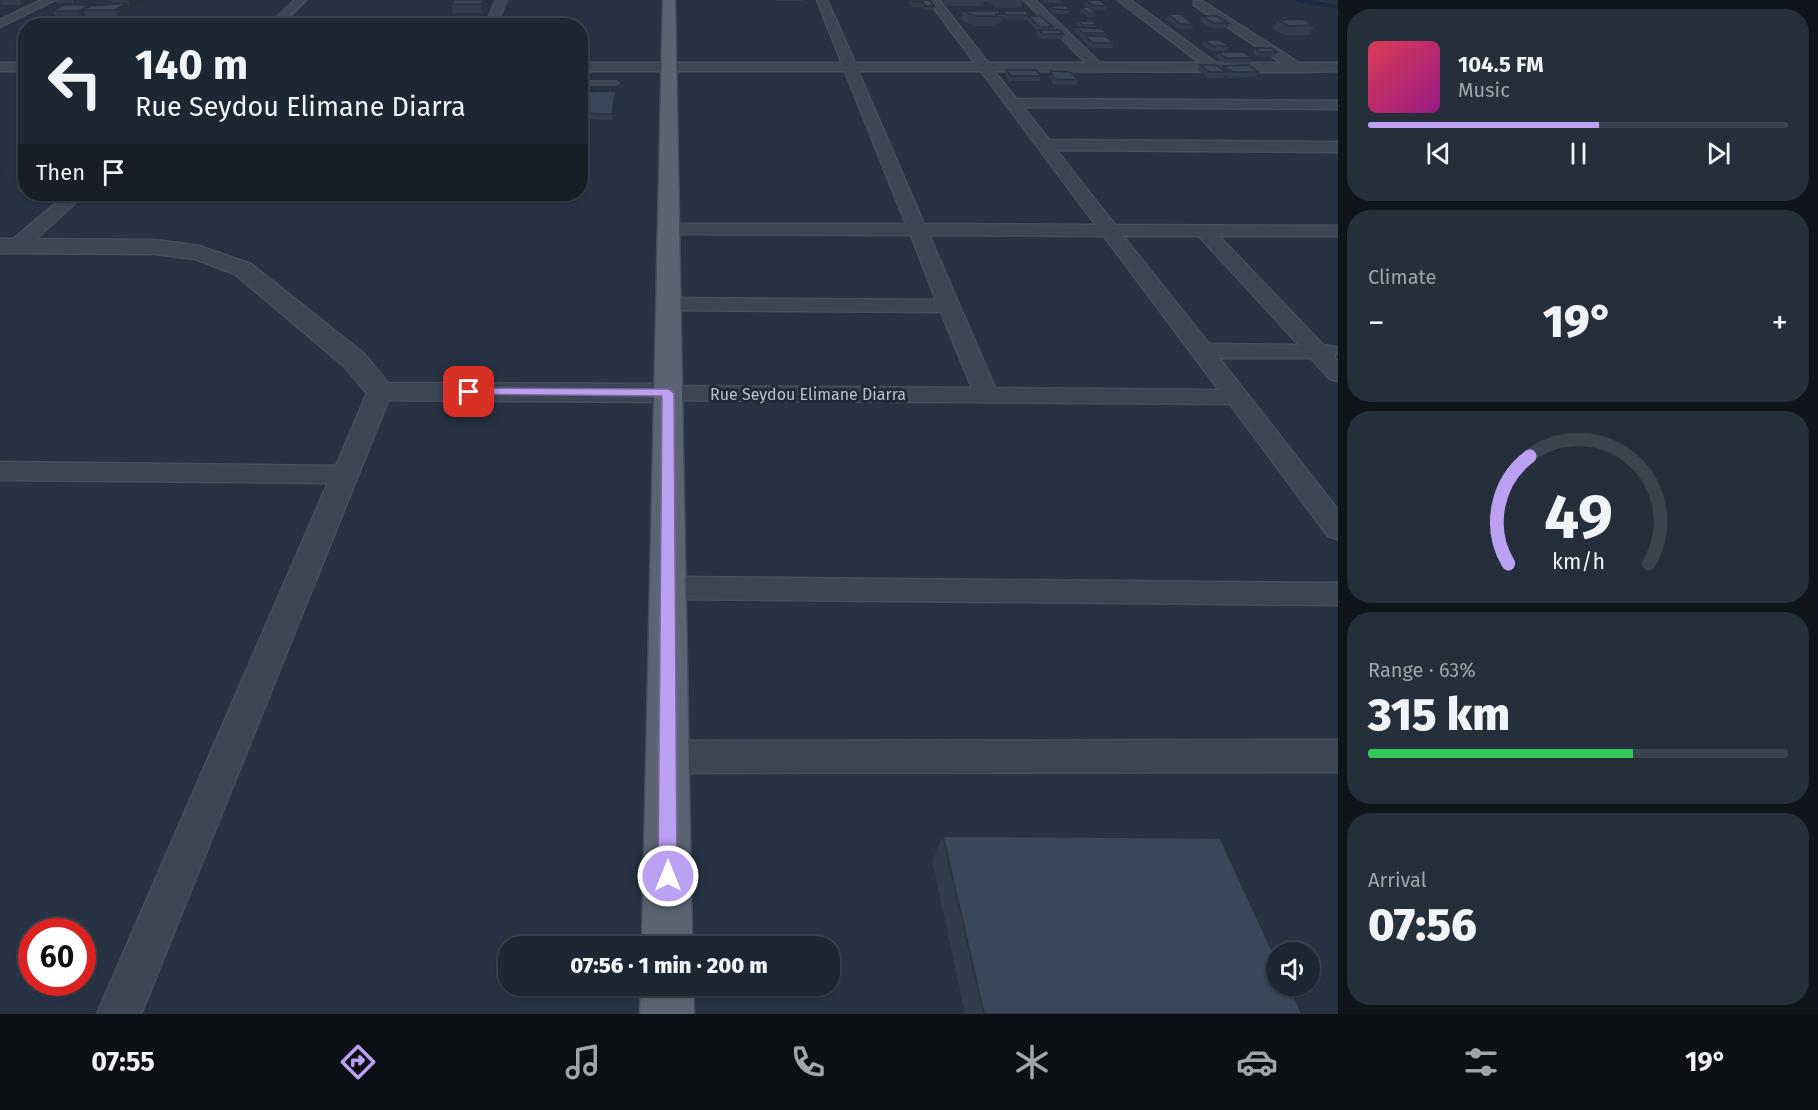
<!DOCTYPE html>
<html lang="en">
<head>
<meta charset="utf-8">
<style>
  :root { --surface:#1d2633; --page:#252e3b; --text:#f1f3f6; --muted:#a0a5ac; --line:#3b434e; --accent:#bca0f2 }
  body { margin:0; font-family:"Fira Sans",sans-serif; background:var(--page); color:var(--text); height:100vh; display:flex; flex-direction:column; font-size:22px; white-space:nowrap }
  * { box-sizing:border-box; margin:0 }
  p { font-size:20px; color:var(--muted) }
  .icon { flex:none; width:33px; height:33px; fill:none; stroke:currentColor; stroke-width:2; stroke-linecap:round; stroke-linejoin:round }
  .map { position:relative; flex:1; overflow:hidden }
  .details { display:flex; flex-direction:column; gap:9px; padding:9px; background:#10151c; width:480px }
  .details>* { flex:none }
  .banner { position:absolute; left:18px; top:18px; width:570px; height:183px; border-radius:24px; box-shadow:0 2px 4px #0004,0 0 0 2px var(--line); background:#1d2633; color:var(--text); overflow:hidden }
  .tools { position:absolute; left:1266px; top:942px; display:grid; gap:12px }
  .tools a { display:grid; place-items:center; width:54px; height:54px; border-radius:50%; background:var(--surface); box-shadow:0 2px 4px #0004,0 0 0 2px var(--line); font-size:30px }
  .speed { position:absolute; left:18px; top:918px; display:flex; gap:12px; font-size:30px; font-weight:700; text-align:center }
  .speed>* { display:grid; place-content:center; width:78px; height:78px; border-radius:50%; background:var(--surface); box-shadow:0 2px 4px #0004,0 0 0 2px var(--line); line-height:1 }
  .speed .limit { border:9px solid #d22; background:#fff; color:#111 }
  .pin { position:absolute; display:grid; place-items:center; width:51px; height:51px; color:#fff; margin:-26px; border-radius:12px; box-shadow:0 3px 9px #0006 }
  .me { position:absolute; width:66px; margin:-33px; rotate:0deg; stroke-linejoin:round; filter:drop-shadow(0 0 4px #0008) }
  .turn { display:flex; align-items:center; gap:21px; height:126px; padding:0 18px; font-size:27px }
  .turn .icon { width:78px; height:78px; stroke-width:2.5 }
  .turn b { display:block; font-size:42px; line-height:51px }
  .then { display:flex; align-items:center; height:57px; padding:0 18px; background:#0003; gap:12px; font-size:22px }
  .big { font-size:45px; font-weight:800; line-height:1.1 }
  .details .widget { flex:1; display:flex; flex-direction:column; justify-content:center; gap:9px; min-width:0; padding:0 21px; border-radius:24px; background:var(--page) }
  .details .dial { align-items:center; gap:0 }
  .dial svg { height:156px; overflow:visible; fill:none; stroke:var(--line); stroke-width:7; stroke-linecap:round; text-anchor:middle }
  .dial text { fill:var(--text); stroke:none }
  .song { display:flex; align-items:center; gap:18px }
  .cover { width:72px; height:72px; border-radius:9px; background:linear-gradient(135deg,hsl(350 70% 55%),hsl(310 70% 35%)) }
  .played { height:6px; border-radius:3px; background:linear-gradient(90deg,var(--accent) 55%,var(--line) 55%) }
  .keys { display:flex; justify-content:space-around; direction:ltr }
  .heat { display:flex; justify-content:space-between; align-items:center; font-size:33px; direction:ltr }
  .charge { height:9px; border-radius:4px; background:linear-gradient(90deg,#34c759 63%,var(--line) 0) }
  .trip { position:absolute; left:498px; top:936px; width:342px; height:60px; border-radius:24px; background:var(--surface); box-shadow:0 2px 4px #0004,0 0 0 2px var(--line); font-weight:800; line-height:60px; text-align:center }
  .menu { display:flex; height:96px; justify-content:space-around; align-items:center; background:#0c0f14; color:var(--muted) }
  .menu .icon { width:42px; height:42px }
  .menu .current { color:var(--accent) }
  .menu b { font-size:27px; color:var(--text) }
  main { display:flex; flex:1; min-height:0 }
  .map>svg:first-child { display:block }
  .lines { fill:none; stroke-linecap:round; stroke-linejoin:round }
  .stream { stroke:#192943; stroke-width:4 }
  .service-casing { stroke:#454e5d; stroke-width:2 }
  .minor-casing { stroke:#454e5d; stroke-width:3 }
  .tertiary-casing { stroke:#454e5d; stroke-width:3 }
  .primary-casing { stroke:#454e5d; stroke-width:3 }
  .service { fill:#3c4554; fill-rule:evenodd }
  .minor { fill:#3c4554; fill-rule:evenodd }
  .tertiary { fill:#3c4554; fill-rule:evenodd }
  .primary { fill:#5a6473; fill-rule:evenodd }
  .wall { fill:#313d4d }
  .shaded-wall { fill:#28323f }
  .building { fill:#39475a; stroke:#28323f; stroke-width:1.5 }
  .route { fill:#bca0f2; stroke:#7a689d; stroke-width:1.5 }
  .labels { text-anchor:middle; stroke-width:6; stroke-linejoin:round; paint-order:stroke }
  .street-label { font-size:16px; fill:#b9c0cd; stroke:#202a39 }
</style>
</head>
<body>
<main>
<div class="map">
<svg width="1338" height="1014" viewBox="0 0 1338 1014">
  <rect width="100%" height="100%" fill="#273344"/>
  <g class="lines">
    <path class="stream" d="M1298 0 1338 7"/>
    <g class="service-casing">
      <path id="service" d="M580 81H616L619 83 616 85H580Z"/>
    </g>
    <g class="minor-casing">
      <path id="minor" d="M41 0H55L0 27V20Z
        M295 0H306L280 26H268Z
        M496 0H506L497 26H485Z
        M817 0H827L855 63H975L928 0H939L988 63H1086L1024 0H1035L1100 63H1200L1118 0H1130L1216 63H1282L1194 5V1H1202L1299 63H1338V71L1298 72 994 71 1016 99 1338 101V109L1023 107 1049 140 1338 142V152L1056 150 1115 225 1338 226V236H1219L1323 345 1336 347 1338 351 1334 357 1338 361V381L1330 379 1311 358H1219L1338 510V539L1328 536 1230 404 668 400 660 398 656 393 660 388 668 386 972 388 941 312 668 310 661 308 658 304 661 300 668 298 936 300 911 235 669 234 663 233 660 229 663 225 669 224H906L845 71H580V63H842ZM858 71H981L1096 225 924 224ZM929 235 1104 236 1219 390 995 388ZM1123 236H1199L1299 345 1209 344Z
        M0 63H26V71H0Z
        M67 194H85L24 250H10L8 246 10 242Z
        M380 384 388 386 392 391 141 1014H97L328 483 0 480V462L336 466 368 391 372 386Z
        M668 577 1338 583V605L668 599 658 596 653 588 658 580Z
        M1338 740V772L668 773 656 768 650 757 656 746 668 741Z"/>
    </g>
    <g class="tertiary-casing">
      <path id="tertiary" d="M0 239 155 240 199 246 251 264 364 354 388 383 668 384 678 387 682 393 678 399 668 402 380 400 370 397 344 366 235 274 195 259 155 254 0 253Z"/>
    </g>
    <g class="primary-casing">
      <path id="primary" d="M663 0H675L692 946H642Z
        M641 986H693L694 1014H640Z"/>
    </g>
    <use href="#service" class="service"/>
    <use href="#minor" class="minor"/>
    <use href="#tertiary" class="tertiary"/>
    <use href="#primary" class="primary"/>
  </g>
  <path class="wall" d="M0 0H31L22 5H2Z
    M54 0H80L74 3H56Z
    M111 0H153L148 3 128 5 130 12 119 20H87V18L83 20H57L53 11 119 4 113 3Z
    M397 0H489L490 1 482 13H453L451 4 454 0Z
    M776 0H803V1H776Z
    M910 0H930L934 6 933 10H924L922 7H912L909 3Z
    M942 0H1023V2H1022L1021 7H1017V8H996L989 2H984L983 6H953L944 5 942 2Z
    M1041 0H1062L1061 3H1044Z
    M1085 0 1107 6 1105 10H1093L1096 13 1095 17H1087L1080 12 1081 7H1087L1084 5Z
    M1050 6 1070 10 1068 14H1053L1049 10Z
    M963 11 1002 14 1003 11H1026L1029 16 1053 27 1052 30 1063 34 1062 39H1041L1037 34 1038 31 1027 20 1005 19 1002 16 1000 24H996L995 26H974L961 20Z
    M1168 14 1194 25 1192 29H1179L1166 19Z
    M1202 16 1229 23 1227 28H1211L1200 21Z
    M1277 20 1314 25 1310 35H1285L1273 29Z
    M1078 21 1097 25 1096 28 1107 33 1105 36 1114 43 1112 48H1091L1083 41 1084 38H1082L1074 31 1076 27H1078L1077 26Z
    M1204 40 1230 46 1227 51H1211L1202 45Z
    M1255 48 1277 52 1274 57H1258L1253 53Z
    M1218 52 1252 58 1250 63H1224L1216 57Z
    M1200 65 1221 69 1223 66 1258 72 1256 77 1230 78 1226 74 1224 78H1208L1198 70Z
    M1006 70 1041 76 1040 81H1009L1005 75Z
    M1050 71 1078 80 1077 85 1053 84 1049 77Z
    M616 91V97L612 120 580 119V94Z
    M943 836 1302 1014H965L932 860Z"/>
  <path class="shaded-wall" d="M19 0H31L22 5Z
    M73 0H80L74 3Z
    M128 0H153L148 3 130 6Z
    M484 0H489L490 1 482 13 481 4Z
    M127 3 130 12 119 20 115 10Z
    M89 5 91 10H83L87 18 83 20 79 11Z
    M616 91V97L612 120V114Z
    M0 163 6 174 0 178Z"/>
  <path class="building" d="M454 0H484L481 4H451Z
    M911 0H930L934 6H925L923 2H913Z
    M1085 0H1100L1107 6 1092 5Z
    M127 3 115 10H83L91 6Z
    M63 5H89L79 11H53Z
    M1050 6H1066L1070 10 1054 9Z
    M1081 7H1089L1096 13H1088Z
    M963 11H998L1002 14H996L997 16H976Z
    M1003 11H1026L1029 15H1006Z
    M1168 14H1180L1194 25 1180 24Z
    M1028 16H1040L1053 27H1040Z
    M1202 16H1217L1229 23H1213Z
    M1302 19 1314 25 1289 26 1277 20Z
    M1078 21H1092L1097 25H1083Z
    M1076 27 1102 29 1107 33H1083Z
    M1038 30H1059L1063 34H1043Z
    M1085 36H1105L1114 43H1093Z
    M1204 40H1220L1230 46H1213Z
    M1255 48H1271L1277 52H1260Z
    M1218 52H1243L1252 58H1226Z
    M1200 65H1216L1227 72H1210Z
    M1248 65 1258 72H1233L1223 66Z
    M1006 70H1036L1041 76H1011Z
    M1050 71 1070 72 1078 80 1055 79Z
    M616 91 612 114 580 113 581 92Z
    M943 836 1220 838 1276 959V986H1289L1302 1014H984Z"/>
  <path class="route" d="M469 388 668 389 674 393 677 876 674 883 668 885 661 883 658 876 662 396 465 394V389Z"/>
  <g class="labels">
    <g class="street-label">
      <text x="808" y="400">Rue Seydou Elimane Diarra</text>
    </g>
  </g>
</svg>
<div class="tools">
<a><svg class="icon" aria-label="sound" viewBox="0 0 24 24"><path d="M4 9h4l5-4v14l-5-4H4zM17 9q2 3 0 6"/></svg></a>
</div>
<div class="speed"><div class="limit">60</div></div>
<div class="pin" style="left:469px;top:392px;background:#d93025"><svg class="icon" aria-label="arrive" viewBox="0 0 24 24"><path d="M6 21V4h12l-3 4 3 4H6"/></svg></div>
<svg class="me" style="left:668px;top:876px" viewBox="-20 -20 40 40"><circle r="17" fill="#bca0f2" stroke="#fff" stroke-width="3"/><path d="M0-11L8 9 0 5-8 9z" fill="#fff"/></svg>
<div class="trip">07:56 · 1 min · 200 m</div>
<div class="banner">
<div class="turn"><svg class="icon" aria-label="left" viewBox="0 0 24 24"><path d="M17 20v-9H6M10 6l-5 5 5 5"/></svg><div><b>140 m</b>Rue Seydou Elimane Diarra</div></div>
<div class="then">Then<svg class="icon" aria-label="arrive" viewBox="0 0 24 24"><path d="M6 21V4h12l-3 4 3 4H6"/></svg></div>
</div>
</div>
<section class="details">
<div class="widget">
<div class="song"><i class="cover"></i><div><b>104.5 FM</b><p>Music</p></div></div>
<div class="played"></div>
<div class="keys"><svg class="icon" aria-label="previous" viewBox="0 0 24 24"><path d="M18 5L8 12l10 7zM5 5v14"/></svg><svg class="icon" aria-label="pause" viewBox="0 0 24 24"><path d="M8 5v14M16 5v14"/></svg><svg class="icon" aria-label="next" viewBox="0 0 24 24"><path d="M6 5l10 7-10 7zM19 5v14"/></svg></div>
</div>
<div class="widget"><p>Climate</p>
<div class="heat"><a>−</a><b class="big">19°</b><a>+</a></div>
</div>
<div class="widget dial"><svg viewBox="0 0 100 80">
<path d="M14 69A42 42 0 1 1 86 69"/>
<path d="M14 69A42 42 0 0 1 25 14" stroke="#bca0f2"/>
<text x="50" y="56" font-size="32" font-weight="700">49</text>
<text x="50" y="72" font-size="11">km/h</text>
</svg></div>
<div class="widget"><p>Range · 63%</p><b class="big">315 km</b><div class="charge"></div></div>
<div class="widget"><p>Arrival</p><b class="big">07:56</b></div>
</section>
</main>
<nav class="menu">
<b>07:55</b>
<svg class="icon current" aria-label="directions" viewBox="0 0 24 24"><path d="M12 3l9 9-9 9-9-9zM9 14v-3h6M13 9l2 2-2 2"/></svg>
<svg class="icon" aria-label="music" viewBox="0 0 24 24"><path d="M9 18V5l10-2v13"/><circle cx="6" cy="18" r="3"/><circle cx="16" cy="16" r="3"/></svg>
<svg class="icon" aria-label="phone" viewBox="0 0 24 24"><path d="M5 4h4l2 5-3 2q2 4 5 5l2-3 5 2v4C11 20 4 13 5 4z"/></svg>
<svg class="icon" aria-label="climate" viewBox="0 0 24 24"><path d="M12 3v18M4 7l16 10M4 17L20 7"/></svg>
<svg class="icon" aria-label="car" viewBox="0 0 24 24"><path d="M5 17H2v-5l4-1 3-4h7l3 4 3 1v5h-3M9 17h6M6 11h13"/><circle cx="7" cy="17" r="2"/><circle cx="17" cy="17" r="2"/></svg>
<svg class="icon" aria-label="filters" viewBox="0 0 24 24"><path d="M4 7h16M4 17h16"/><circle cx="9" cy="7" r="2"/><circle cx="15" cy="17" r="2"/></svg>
<b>19°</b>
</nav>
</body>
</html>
